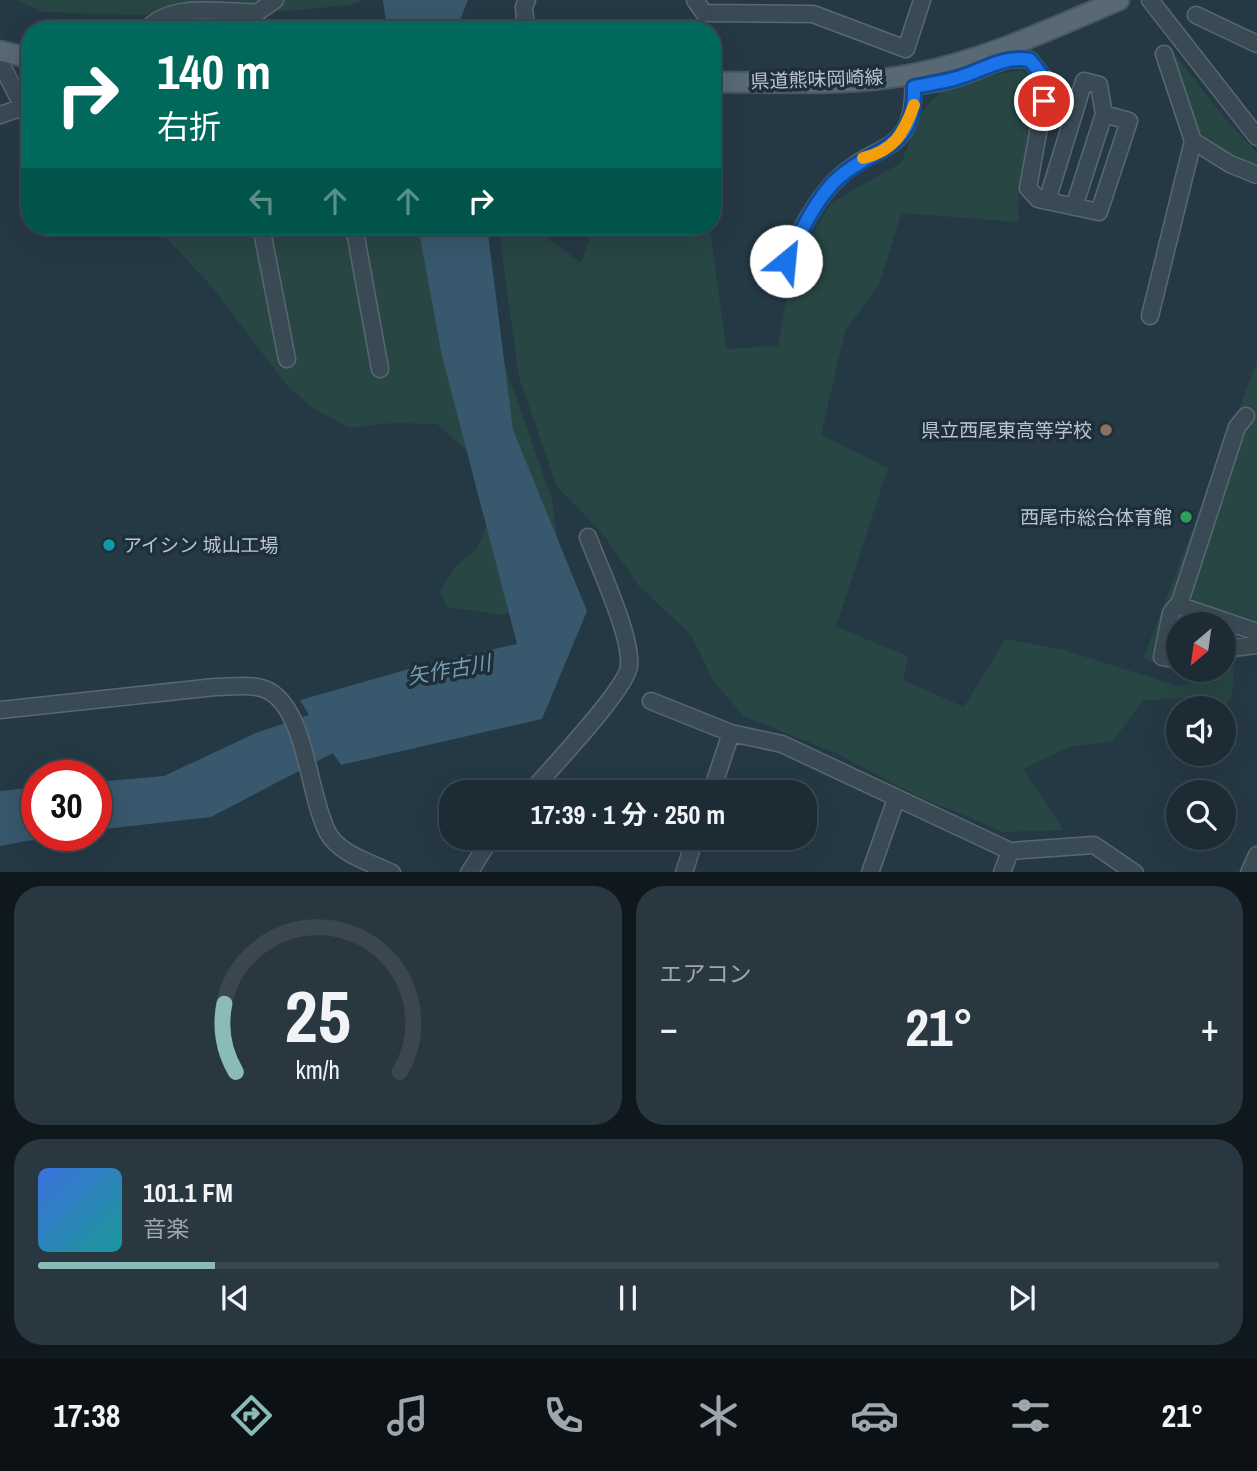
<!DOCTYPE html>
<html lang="ja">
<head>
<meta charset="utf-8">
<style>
  :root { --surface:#1c2b34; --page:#293740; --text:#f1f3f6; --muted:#a0a7ac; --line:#3a474f; --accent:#8bbbb9 }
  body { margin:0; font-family:"Archivo Narrow","Noto Sans JP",sans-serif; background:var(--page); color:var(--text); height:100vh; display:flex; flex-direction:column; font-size:26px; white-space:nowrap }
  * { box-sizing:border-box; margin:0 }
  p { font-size:23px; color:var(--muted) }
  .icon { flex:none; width:38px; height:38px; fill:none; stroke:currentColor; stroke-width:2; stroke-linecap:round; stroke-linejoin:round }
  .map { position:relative; height:872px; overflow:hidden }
  .drawer { display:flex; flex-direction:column; gap:14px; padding:14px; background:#0f181d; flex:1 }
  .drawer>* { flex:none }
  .top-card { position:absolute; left:21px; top:21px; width:700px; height:214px; border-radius:28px; box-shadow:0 7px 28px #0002,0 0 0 2px var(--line); background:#00695c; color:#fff; overflow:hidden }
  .needle { width:46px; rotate:209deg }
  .buttons { position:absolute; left:1166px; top:612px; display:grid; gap:14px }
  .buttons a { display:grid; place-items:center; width:70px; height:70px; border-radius:50%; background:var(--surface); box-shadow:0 7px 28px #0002,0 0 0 2px var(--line); font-size:35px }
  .speed { position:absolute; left:21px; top:760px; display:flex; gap:14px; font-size:35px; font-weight:700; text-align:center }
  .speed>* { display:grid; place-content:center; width:91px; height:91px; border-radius:50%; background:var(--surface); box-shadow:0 7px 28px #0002,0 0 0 2px var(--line); line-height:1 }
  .speed .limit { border:10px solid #d22; background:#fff; color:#111 }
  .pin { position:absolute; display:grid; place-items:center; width:60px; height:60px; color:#fff; margin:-30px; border:4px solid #fff; border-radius:50%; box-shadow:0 2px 7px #0007 }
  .me { position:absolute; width:77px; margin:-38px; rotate:28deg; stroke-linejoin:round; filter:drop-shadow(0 0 5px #0008) }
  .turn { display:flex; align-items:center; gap:24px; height:147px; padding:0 21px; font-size:32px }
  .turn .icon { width:91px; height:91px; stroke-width:2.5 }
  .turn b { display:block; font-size:49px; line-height:60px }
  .lanes { display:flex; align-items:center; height:66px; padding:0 21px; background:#0003; justify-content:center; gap:35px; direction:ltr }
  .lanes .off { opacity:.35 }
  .big { font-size:52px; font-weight:700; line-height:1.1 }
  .drawer .tile { flex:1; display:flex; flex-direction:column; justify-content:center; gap:10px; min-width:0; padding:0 24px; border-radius:28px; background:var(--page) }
  .drawer .dial { align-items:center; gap:0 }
  .dial svg { height:182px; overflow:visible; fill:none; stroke:var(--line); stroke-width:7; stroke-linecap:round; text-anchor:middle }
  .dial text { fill:var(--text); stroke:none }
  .song { display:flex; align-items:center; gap:21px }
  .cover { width:84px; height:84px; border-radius:10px; background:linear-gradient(135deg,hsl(220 70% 55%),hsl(180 70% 35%)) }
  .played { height:7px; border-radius:4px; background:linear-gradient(90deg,var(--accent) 15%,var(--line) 15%) }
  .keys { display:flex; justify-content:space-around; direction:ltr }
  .heat { display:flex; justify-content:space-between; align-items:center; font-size:38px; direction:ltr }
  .drawer .tiles { flex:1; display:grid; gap:14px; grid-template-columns:1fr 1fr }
  .tile:last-child { grid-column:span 2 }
  .trip { position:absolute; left:439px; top:780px; width:378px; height:70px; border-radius:28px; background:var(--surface); box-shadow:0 7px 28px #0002,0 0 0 2px var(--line); font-weight:700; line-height:70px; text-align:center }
  .dock { display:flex; height:112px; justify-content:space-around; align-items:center; background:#0b1115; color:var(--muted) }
  .dock .icon { width:49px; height:49px }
  .dock .active { color:var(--accent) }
  .dock b { font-size:32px; color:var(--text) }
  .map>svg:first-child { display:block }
  .green { fill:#284644 }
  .water { fill:#38586d }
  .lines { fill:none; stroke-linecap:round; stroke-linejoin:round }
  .minor-casing { stroke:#596772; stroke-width:19 }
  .major-casing { stroke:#475661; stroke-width:23 }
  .minor { stroke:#3a4a54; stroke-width:16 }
  .major { stroke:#586974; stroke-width:19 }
  .route-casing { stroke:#114b97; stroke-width:18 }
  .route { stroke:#1a73e8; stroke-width:12 }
  .slow { stroke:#f59e0b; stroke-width:12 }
  .education-dot { fill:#8d6e63; stroke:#1f2f3a; stroke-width:2.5 }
  .leisure-dot { fill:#2e9e5b; stroke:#1f2f3a; stroke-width:2.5 }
  .culture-dot { fill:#0f9aa8; stroke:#1f2f3a; stroke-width:2.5 }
  .labels { text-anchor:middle; stroke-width:7; stroke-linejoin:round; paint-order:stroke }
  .street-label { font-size:19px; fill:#b8c4ce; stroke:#1f2f3a }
  .poi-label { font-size:19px; fill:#b8c4ce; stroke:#1f2f3a; text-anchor:end }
  .water-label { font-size:21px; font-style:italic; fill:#769bb3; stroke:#1f2f3a }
</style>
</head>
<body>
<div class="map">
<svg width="1257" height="873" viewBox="0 0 1257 873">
  <rect width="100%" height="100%" fill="#253945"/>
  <path class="green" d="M16 0H363L351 5 289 11 130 15 44 12Z
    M1173 52 1223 116 1257 153V166C1246 162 1231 159 1220 152 1189 133 1183 84 1173 52Z
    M1021 70 1033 79 1029 143 1019 192 1018 222 901 213 880 283 845 331 821 435 888 468 836 627 908 656 903 680 964 707 1005 639 1064 650 1178 686 1234 668 1232 696 1223 709H1197L1196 698 1143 700 1113 741 1069 747 1023 769 1064 830 1003 832 913 794 838 754 743 716 713 680 691 635 639 586 603 534 557 487 519 377 498 226H532L581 263 594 226H710L726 349 778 346 793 264 831 203 901 163 923 110 941 92 976 78Z
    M155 226H466L482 301 552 499 558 543 535 599 503 615 447 607 440 592 455 567 476 550 497 503 477 460 437 424 393 423 349 428 316 410 288 387 213 288Z
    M1257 362V654L1223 662V625H1178V670H1193L1182 673 1143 659Z"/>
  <path class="water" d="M383 0H468L456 30H387Z
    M418 226H487L513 430 587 611 542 719 341 765 333 753 211 817 96 830V782L164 776 256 733 309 715 300 700 416 667 517 644 442 356Z
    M37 787V835H60L0 846V791Z"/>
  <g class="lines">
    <g class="minor-casing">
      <path id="minor" d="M695 0 704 13 813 14 906 49 922 0
        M1150 0 1257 137
        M1196 15 1257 44
        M146 30C174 0 221 14 258 12L275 0
        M526 30 524 7 527 0
        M0 62 23 107 0 115
        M914 87C928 84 943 83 957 78 982 71 1003 55 1030 60L1044 78 1046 89 1028 188 1038 199 1099 212 1129 121 1104 114 1074 207
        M1193 141 1230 164 1257 175
        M1047 201 1084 81 1099 85 1104 114
        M261 226 287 359
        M354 226 380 369
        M786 261C799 234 813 204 834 182 877 138 918 159 913 76
        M1150 316 1193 141 1164 54
        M1178 605 1257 632
        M1223 649 1257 645
        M1178 660 1162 657 1171 613 1180 602 1237 427 1246 416
        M651 701 731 733 782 744 1010 851 1094 845 1135 873
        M0 710 215 687C231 687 254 683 269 691 307 712 308 796 328 833 339 854 372 863 392 873
        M530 793C549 770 627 689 629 666 632 636 599 567 588 537
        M711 793 731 733
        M469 873 491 838
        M684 873 695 838
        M870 873 896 799
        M1002 873 1010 851
        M1249 873 1257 855"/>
    </g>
    <g class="major-casing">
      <path id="major" d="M0 51 30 58
        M712 82C779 82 849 87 914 74 985 60 1053 28 1119 0"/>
    </g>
    <use href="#minor" class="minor"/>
    <use href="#major" class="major"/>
  </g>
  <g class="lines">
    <g class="route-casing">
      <path id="route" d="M786 261C800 234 813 204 834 182 870 146 916 154 914 87 928 84 943 82 957 78 982 71 1003 55 1030 60L1044 78V101"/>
    </g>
    <use href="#route" class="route"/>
    <path class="slow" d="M863 158C894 151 904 133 914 105"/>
  </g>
  <circle class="education-dot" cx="1106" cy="430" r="7"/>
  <circle class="leisure-dot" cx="1186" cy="517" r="7"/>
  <circle class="culture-dot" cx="109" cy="545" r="7"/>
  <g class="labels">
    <g class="street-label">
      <text transform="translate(817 79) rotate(-2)" y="7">県道熊味岡崎線</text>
    </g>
    <g class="poi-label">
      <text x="1092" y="437">県立西尾東高等学校</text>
      <text x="1172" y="524">西尾市総合体育館</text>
      <text x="123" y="552" text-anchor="start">アイシン 城山工場</text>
    </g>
    <g class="water-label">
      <text transform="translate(449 670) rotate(-10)" y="7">矢作古川</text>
    </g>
  </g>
</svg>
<div class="buttons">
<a><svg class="needle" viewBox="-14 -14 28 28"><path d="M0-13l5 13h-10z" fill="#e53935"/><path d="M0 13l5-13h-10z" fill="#a0a7ac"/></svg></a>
<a><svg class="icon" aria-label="sound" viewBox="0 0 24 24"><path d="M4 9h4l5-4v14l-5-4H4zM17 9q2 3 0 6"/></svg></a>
<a><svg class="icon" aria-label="search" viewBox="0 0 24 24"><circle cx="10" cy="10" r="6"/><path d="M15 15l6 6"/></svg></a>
</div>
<div class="speed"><div class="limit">30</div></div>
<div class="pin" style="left:1044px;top:101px;background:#d93025"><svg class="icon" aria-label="arrive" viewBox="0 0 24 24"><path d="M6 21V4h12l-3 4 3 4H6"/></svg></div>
<svg class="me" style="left:786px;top:261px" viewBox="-20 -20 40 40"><circle r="19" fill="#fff"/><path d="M0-13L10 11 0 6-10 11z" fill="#1a73e8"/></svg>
<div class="trip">17:39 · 1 分 · 250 m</div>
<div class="top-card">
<div class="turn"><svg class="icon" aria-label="right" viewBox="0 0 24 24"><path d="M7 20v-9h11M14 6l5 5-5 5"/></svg><div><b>140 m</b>右折</div></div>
<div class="lanes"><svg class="icon off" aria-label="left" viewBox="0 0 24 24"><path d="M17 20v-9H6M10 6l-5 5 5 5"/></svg><svg class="icon off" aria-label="ahead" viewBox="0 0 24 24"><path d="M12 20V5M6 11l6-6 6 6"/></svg><svg class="icon off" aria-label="ahead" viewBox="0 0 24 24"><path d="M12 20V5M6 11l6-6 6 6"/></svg><svg class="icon" aria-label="right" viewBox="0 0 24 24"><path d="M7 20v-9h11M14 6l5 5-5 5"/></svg></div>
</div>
</div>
<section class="drawer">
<div class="tiles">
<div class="tile dial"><svg viewBox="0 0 100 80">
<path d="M14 69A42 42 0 1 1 86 69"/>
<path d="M14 69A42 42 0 0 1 9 39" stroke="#8bbbb9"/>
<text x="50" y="56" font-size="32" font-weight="700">25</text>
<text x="50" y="72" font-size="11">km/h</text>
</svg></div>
<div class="tile"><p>エアコン</p>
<div class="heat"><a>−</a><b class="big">21°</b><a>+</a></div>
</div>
<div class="tile">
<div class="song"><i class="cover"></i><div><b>101.1 FM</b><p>音楽</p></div></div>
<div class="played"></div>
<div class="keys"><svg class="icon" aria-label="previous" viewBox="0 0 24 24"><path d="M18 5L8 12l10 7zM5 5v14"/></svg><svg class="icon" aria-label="pause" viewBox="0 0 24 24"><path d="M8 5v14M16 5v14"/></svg><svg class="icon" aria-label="next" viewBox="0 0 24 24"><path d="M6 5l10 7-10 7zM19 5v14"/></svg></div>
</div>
</div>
</section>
<nav class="dock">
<b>17:38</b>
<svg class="icon active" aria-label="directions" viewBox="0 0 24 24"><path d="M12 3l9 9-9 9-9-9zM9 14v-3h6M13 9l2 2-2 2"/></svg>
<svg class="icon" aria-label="music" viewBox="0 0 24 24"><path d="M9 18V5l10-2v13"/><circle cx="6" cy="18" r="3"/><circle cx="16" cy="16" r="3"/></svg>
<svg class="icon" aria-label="phone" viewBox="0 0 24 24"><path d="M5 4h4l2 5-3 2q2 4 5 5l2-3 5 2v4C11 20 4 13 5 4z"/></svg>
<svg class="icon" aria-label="climate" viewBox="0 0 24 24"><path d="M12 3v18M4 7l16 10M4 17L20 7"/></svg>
<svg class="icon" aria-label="car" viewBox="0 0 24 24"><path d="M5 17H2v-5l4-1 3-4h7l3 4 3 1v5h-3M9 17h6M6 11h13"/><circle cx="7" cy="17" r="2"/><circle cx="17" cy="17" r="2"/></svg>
<svg class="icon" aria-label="filters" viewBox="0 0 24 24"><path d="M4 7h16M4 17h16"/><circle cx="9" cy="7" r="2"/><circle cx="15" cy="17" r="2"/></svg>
<b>21°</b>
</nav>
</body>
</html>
